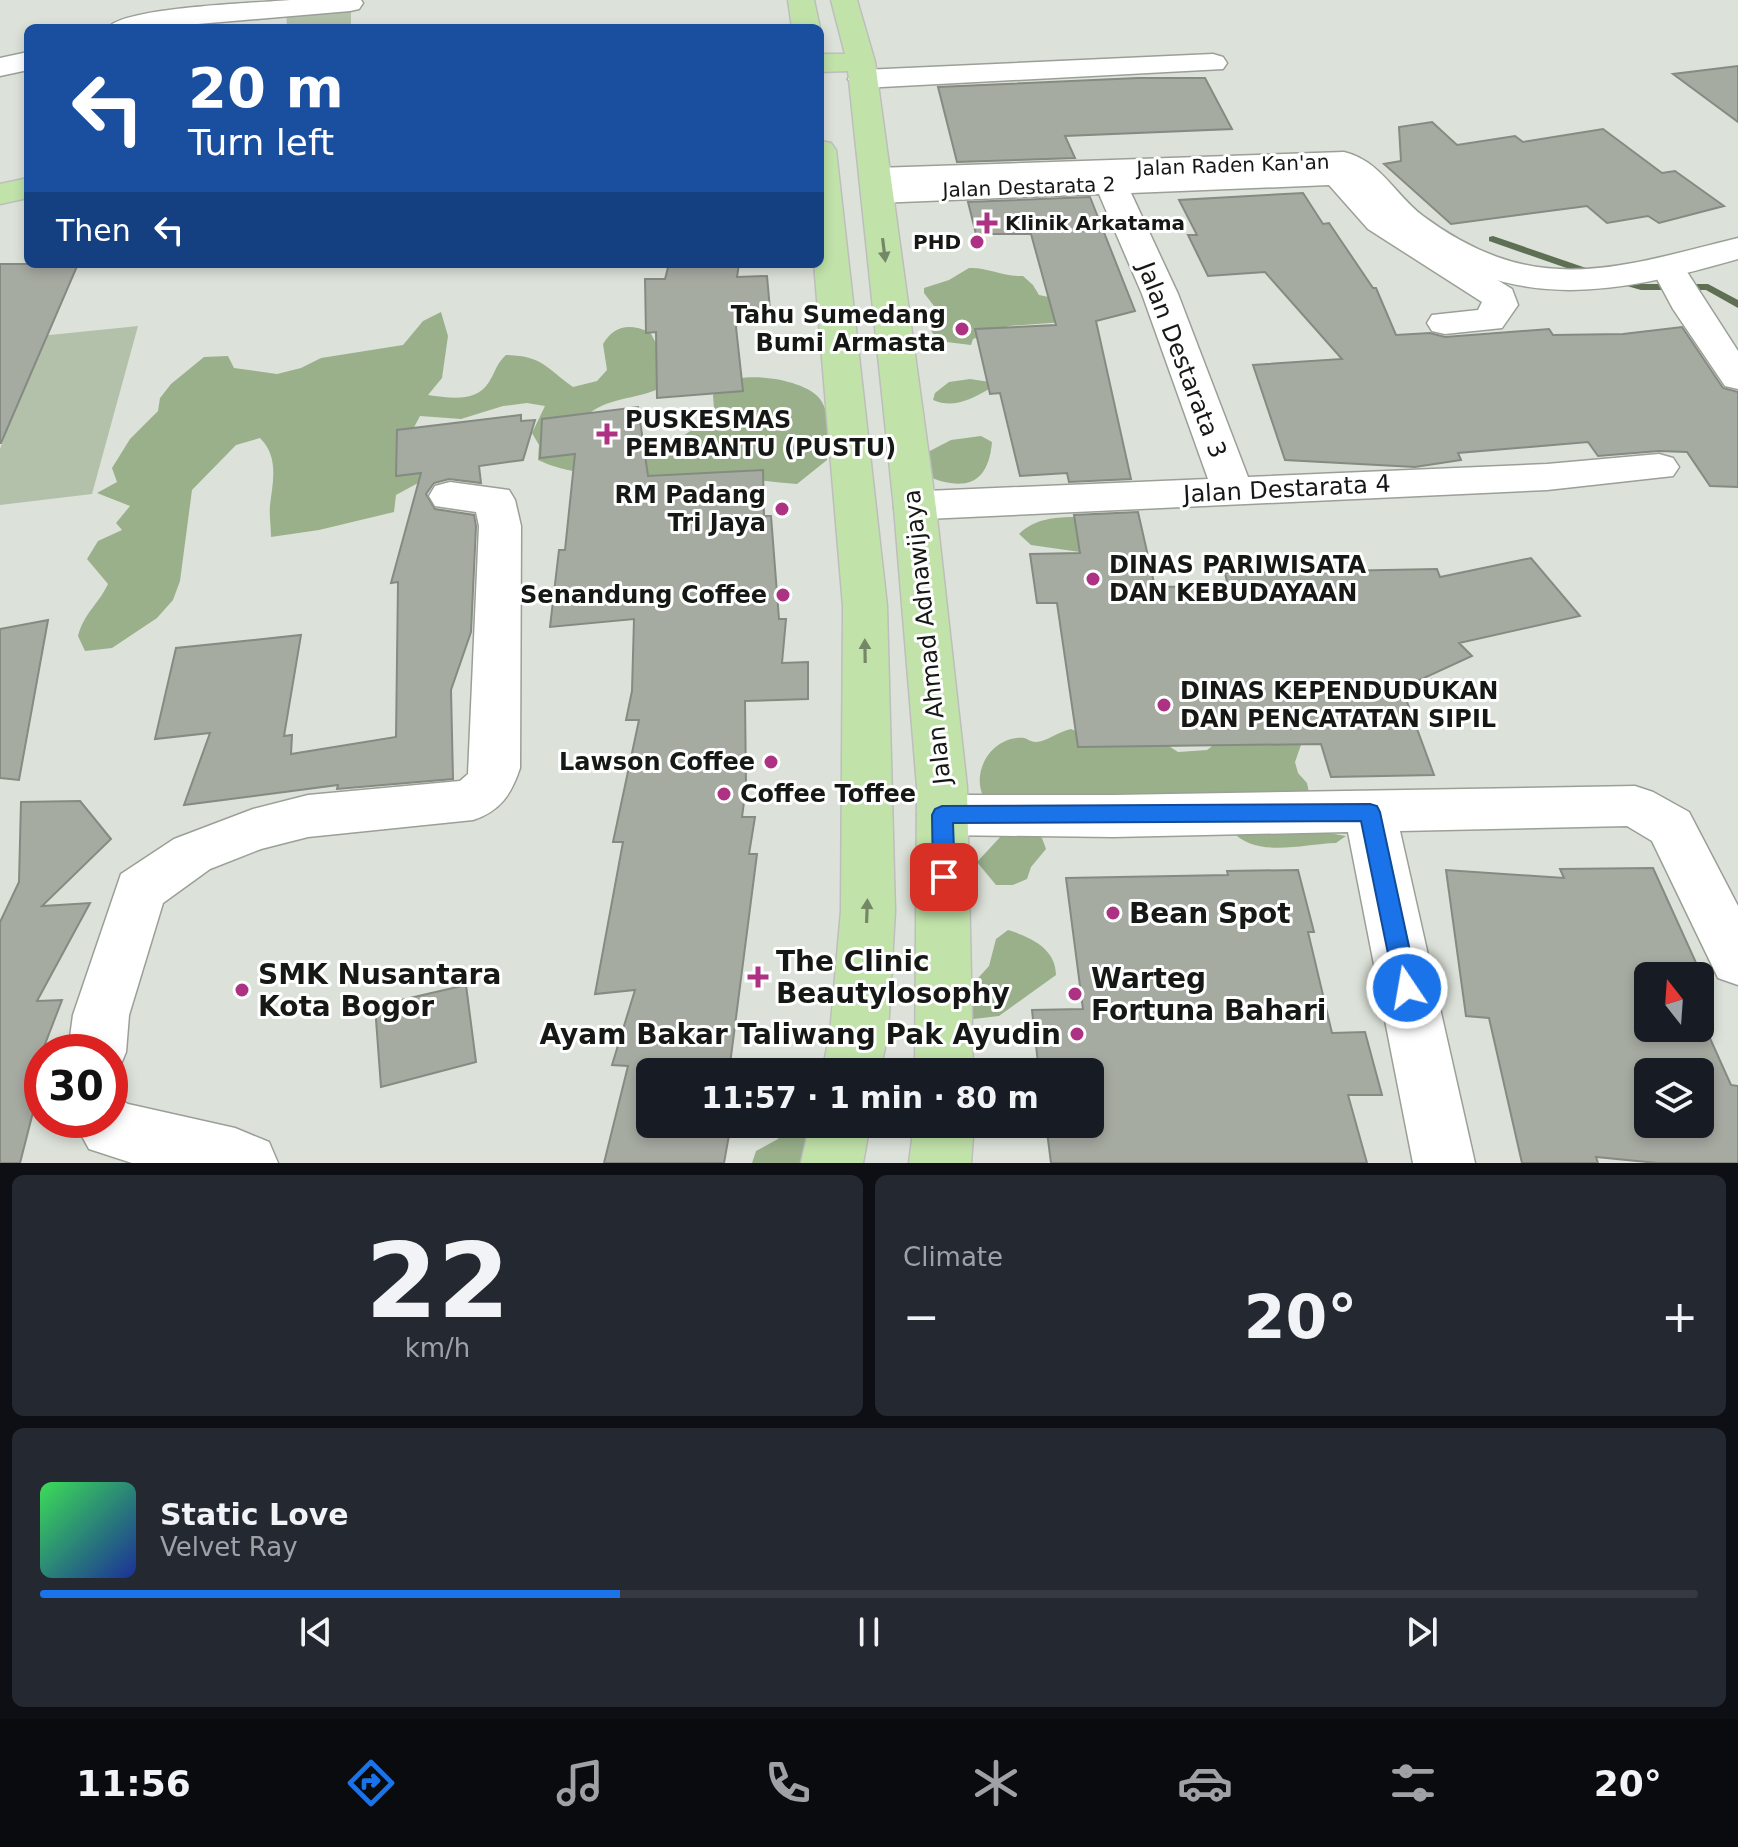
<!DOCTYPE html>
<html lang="en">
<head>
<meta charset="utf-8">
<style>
  :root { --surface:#171b24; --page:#242831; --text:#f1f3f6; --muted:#9ea1a6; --line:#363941; --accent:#1a73e8 }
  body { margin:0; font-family:"DejaVu Sans",sans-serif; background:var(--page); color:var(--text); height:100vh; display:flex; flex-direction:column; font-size:30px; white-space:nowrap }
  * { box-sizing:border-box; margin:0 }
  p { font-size:26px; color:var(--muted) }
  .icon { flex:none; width:44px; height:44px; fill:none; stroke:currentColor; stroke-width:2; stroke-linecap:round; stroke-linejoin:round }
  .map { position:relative; height:1163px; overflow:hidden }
  .details { display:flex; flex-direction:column; gap:12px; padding:12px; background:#0d0f14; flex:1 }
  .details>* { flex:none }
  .guide { position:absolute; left:24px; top:24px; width:800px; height:244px; border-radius:12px; box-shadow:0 4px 12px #0003; background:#1a4fa0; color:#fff; overflow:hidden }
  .needle { width:52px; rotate:343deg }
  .buttons { position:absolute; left:1634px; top:962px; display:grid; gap:16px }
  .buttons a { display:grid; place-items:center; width:80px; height:80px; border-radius:12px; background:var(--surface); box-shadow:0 4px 12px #0003; font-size:40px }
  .speed { position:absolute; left:24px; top:1034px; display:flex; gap:16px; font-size:40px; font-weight:700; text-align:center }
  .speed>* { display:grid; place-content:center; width:104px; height:104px; border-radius:50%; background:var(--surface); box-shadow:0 4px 12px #0003; line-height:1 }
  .speed .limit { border:12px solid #d22; background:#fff; color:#111 }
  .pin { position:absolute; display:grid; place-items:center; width:68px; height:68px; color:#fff; margin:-34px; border-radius:16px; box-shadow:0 4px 12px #0006 }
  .me { position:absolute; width:88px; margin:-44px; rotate:348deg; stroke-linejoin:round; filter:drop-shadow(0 0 6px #0008) }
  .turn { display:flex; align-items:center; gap:28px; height:168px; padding:0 32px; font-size:36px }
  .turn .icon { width:104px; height:104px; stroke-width:2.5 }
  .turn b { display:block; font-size:56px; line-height:68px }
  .then { display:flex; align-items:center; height:76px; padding:0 32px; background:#0003; gap:16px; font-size:30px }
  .big { font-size:60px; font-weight:800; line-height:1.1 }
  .details .tile { flex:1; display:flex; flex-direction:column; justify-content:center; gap:12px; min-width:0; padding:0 28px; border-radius:12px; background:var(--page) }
  .details .dial { align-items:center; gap:0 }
  .dial b { font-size:104px; line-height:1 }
  .song { display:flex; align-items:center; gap:24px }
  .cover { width:96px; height:96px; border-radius:12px; background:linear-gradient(135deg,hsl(130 70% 55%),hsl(230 70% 35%)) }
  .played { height:8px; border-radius:4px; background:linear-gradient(90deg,var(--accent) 35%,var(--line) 35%) }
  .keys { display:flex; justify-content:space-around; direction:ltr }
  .heat { display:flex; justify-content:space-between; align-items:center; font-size:44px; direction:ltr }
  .details .tiles { flex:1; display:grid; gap:12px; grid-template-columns:1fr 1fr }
  .tile:last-child { grid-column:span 2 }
  .trip { position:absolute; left:636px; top:1058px; width:468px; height:80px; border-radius:12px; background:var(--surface); box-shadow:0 4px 12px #0003; font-weight:800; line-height:80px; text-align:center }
  .menu { display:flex; height:128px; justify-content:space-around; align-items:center; background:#090b0e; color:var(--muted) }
  .menu .icon { width:56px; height:56px }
  .menu .current { color:var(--accent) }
  .menu b { font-size:36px; color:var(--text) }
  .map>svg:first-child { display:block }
  .green { fill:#b3c1aa }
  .forest { fill:#99b08b }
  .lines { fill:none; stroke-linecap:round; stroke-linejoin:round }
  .stream { fill:#5e6f54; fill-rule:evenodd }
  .building { fill:#a6aba2; stroke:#858b82; stroke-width:2; fill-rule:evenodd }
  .minor-casing { stroke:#9aa097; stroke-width:3 }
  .tertiary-casing { stroke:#9aa097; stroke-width:3 }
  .primary-casing { stroke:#bebebd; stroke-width:3 }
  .minor { fill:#fff; fill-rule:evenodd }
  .tertiary { fill:#fff; fill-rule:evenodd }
  .primary { fill:#c1e3aa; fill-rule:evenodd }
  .oneway { fill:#748867 }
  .route { fill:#1a73e8; stroke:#114b97; stroke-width:2 }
  .poi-dot { fill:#ad3284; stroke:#fff; stroke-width:3 }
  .labels { text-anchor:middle; stroke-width:6; stroke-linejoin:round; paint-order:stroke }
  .far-street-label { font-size:20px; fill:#161815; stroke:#fff }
  .far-poi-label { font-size:20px; font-weight:bold; fill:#161815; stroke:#fff; text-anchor:start }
  .poi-label { font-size:24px; font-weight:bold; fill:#161815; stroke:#fff; text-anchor:end }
  .street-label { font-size:24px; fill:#161815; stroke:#fff }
  .near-poi-label { font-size:28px; font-weight:bold; fill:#161815; stroke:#fff; text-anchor:start }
</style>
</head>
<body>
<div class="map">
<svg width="1738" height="1163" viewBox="0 0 1738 1163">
  <rect width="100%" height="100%" fill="#dce2d9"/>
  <path class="green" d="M351 4V25L287 28 286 10Z
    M138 326 92 494 0 505V449L40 336Z"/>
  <path class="forest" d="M969 268C988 267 1003 277 1023 276L1033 285 1039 295 1058 299 1064 322 1009 326 973 339 971 345 938 341 930 329 937 310 924 293V288L949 280Z
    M441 312 448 336 442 378 428 395C450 398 476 403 489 382 496 371 496 364 506 355 543 356 546 368 573 387L597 381 607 370 603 344C615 324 630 324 650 332L657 345 661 388C635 400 606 397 585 417L637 454C668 446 694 434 714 409L713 395C717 391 722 384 727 382 748 371 806 380 820 399 833 417 826 440 827 460L797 484C768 482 739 477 710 475 657 473 586 483 538 460L539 445 532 433 545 406 527 403 503 406 461 419 420 416 412 431 429 458 418 483 396 495 394 512 319 530 271 537C271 526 269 515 270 505 273 481 279 457 260 438L236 445 192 490 180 581 173 600 157 618 112 648 85 651 78 636C84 613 98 605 108 584L87 559 98 541 122 530 116 523 130 506 97 493 117 482 112 468 130 439 158 411 160 398 171 384 204 357 228 356 234 368 277 374 301 368 321 358 403 345 423 321Z
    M970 379 990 382 989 389C972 399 953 409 933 400L935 393 949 382Z
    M981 436 992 442C988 489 960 491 922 474L926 453 951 440Z
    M1091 517 1080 552 1031 545 1019 534C1038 515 1065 517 1091 517Z
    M1071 729 1083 734 1155 737 1178 752 1207 750 1216 743 1302 742 1295 762 1298 773 1307 783 1317 831 1346 836 1336 843C1302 844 1255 859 1231 830L984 798C970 772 992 735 1024 738 1028 739 1031 742 1036 742 1046 742 1059 731 1071 729Z
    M1029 831 1042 838 1046 849 1031 867 1027 879 1013 885H996L977 862 1003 834Z
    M1008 930C1031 937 1056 949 1056 975L999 1016 965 1020 969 988 989 966 996 939Z
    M780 1124H862L853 1163H752L756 1151 778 1139Z"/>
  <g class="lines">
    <path class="stream" d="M1493 236 1586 268 1642 284H1708L1738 300V308L1706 290H1641L1578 272 1489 241V237Z"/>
  </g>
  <path class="building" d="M1738 66V122L1673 74Z
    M1138 78H1205L1232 129 1065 136 1075 158 957 162 938 87Z
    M1432 122 1457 145 1515 136 1523 142 1603 129 1662 173 1675 171 1724 206 1659 223 1648 216 1607 223 1587 206 1451 224 1384 164 1401 161 1399 127Z
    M1303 193 1323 224 1329 223 1373 288H1376L1396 335 1430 333 1445 337 1549 329 1553 335 1623 334 1682 327 1723 388 1738 392V487L1710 486 1687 452 1659 451 1598 456 1588 442 1458 453 1461 460 1415 467 1285 460 1253 365 1342 359 1265 272 1208 276 1188 235H1197L1179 200Z
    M1090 197 1135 311 1096 321 1131 479 1069 482 1067 473 1020 476 1000 393 990 394 975 329 1056 325 1031 234H976L968 202Z
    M0 264H78L1 443H0Z
    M669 264H739L737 277 767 276 771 321 737 322 736 327 743 391 657 398 656 332 646 333 645 279H665Z
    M638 407 648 476 763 470 764 516H771L779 619H786L782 663 808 662V699L745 701 746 787 742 817H755L749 854H757L729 1072H650V1124H731L724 1163H604L628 1066 612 1065 635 990 595 994 623 842H613L639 720H626L632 691 634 619 550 627 559 550H565L575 454 540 458 542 419Z
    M521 415V421L535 420 523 460 479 466 481 483 449 479 434 483 426 494 435 509 474 515 476 526 471 632 451 690 453 779 337 789 338 785 184 805 210 733 155 739 176 648 301 635 284 736 292 735 291 754 396 737 398 582 391 583 421 473 396 476 397 430Z
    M1138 512 1155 587 1228 586 1225 573 1437 569 1440 577 1531 558 1580 616 1459 643 1472 656 1402 688 1434 775 1331 777 1321 744 1078 747 1057 603H1037L1030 554 1080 553 1074 515Z
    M48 620 19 780 0 778V629Z
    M80 801 111 839 42 906 90 903 37 1001 62 1000 42 1052V1077L20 1163H0V922L19 882 21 802Z
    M1653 868 1712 998H1700V976H1648V1028H1700V1016L1731 1085 1738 1086V1163H1657L1596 1157 1598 1163H1522L1489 1018 1466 1016 1446 870 1564 878 1560 869ZM1648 1072H1700V1124H1648Z
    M1298 870 1314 932H1308L1332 1033 1365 1032 1382 1095H1348L1367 1163H1051L1046 1124H1090V1072H1039L1032 1010 1083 1009 1066 878 1228 875 1227 871Z
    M466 985 476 1062 381 1087 375 1006Z"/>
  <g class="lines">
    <g class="minor-casing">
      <path id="minor" d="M290 0H361L363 3 359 9 350 11 151 28H108C123 7 259 3 290 0Z
        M28 52V70L0 76V58Z
        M1213 54 1223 57 1227 63 1223 69 863 88 853 85 848 79 853 73 863 70Z
        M1335 165 1359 177 1392 215 1512 289 1518 305 1502 328 1445 334 1432 331 1427 323 1432 315 1478 310 1482 302 1368 229 1329 185 1131 193 1178 294 1248 477 1547 464 1659 454 1673 458 1679 467 1673 476 1547 490 926 519 915 522 900 518 894 508 900 498 926 491 1208 479 1142 294 1099 194 877 203 866 200 861 193 866 186Z
        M1668 258 1680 261 1738 351V389L1725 386 1673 309 1651 268 1656 261Z
        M450 482 509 490 515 500 521 526 520 768C511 795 500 811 473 820L308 837 261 849 210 869 163 903 129 1015 126 1052 118 1071 110 1074V1052H68L73 1015 121 874 174 839 253 809 308 795 460 781 468 774 479 526 476 512 435 506 429 496 435 486Z
        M1635 786 1653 792 1689 812 1738 906V985L1718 978 1652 841 1627 826 1400 831 1475 1163H1413L1348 832 1113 837 942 835 924 829 917 815 924 801 942 795H1113Z
        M110 1094 128 1104 235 1128 269 1142 278 1163H132L89 1149 73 1120H110Z"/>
    </g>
    <g class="tertiary-casing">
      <path id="tertiary" d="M1344 152C1381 161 1395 195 1423 216 1535 299 1616 268 1738 238V259C1612 295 1512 315 1400 230 1377 213 1364 185 1338 171L876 188 865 185 860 178 865 171 876 168Z"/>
    </g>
    <g class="primary-casing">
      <path id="primary" d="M788 0H814L820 28H792Z
        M831 0H857L875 62 936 508 967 787 973 1072H915L917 787 894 508 848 71 820 72V54H845Z
        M820 141 831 143 836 150 887 606 895 911 888 1033 880 1072H822L830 1033 841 911 843 606 814 264H820Z
        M28 178V198L0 204V184Z
        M810 1124H870L863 1163H801Z
        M914 1124H974L971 1163H909Z"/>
    </g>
    <use href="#minor" class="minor"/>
    <use href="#tertiary" class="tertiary"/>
    <use href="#primary" class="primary"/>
  </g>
  <defs><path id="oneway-solid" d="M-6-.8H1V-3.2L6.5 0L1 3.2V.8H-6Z" transform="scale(2)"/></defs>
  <g class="oneway">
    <use href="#oneway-solid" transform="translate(884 250) rotate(83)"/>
    <use href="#oneway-solid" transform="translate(865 651) rotate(-91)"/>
    <use href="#oneway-solid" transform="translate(867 911) rotate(-88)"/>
  </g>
  <path class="route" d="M1370 804 1377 806 1380 812 1418 988 1415 995 1407 998 1399 995 1395 988 1361 821 953 823 955 877 952 883 944 886 936 883 933 877 932 815 935 809 942 806Z"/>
  <g class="poi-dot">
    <path d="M983 211h8v8h8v8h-8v8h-8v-8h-8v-8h8z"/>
    <circle cx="977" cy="242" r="8"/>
    <circle cx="962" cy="329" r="8"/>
    <path d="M603 422h8v8h8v8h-8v8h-8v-8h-8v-8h8z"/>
    <circle cx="782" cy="509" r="8"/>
    <circle cx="1093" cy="579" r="8"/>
    <circle cx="783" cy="595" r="8"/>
    <circle cx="1164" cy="705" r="8"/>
    <circle cx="771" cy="762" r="8"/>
    <circle cx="724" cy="794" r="8"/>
    <circle cx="1113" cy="913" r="8"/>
    <path d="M754 965h8v8h8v8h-8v8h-8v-8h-8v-8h8z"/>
    <circle cx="242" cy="990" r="8"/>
    <circle cx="1075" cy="994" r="8"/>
    <circle cx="1077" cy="1034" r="8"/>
  </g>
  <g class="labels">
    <g class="far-street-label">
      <text transform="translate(1233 165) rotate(-2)" y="7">Jalan Raden Kan'an</text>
      <text transform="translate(1029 187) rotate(-2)" y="7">Jalan Destarata 2</text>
    </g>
    <g class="far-poi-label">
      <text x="1005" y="230">Klinik Arkatama</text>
      <text x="961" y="249" text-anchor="end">PHD</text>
    </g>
    <g class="poi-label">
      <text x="946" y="323">Tahu Sumedang<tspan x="946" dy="28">Bumi Armasta</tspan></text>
      <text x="625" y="428" text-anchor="start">PUSKESMAS<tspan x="625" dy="28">PEMBANTU (PUSTU)</tspan></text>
      <text x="766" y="503">RM Padang<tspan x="766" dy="28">Tri Jaya</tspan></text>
      <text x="1109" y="573" text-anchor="start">DINAS PARIWISATA<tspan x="1109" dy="28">DAN KEBUDAYAAN</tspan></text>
      <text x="767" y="603">Senandung Coffee</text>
      <text x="1180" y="699" text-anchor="start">DINAS KEPENDUDUKAN<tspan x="1180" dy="28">DAN PENCATATAN SIPIL</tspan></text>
      <text x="755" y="770">Lawson Coffee</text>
      <text x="740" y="802" text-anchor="start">Coffee Toffee</text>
    </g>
    <g class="street-label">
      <text transform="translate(1182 360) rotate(69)" y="8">Jalan Destarata 3</text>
      <text transform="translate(1287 489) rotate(-3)" y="8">Jalan Destarata 4</text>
      <text transform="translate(927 637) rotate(-96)" y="8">Jalan Ahmad Adnawijaya</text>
    </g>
    <g class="near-poi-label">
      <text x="1129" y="923">Bean Spot</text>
      <text x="776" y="971">The Clinic<tspan x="776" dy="32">Beautylosophy</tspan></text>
      <text x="258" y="984">SMK Nusantara<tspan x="258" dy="32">Kota Bogor</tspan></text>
      <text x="1091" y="988">Warteg<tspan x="1091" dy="32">Fortuna Bahari</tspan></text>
      <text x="1061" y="1044" text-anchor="end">Ayam Bakar Taliwang Pak Ayudin</text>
    </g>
  </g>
</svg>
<div class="buttons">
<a><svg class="needle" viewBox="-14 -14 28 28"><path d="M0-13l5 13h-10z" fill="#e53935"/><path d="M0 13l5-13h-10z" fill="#9ea1a6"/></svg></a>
<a><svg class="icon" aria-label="layers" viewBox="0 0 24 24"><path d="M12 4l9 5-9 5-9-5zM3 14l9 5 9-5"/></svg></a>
</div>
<div class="speed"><div class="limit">30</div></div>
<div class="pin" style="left:944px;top:877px;background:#d93025"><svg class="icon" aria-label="arrive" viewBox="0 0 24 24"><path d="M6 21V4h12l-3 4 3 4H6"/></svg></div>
<svg class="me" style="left:1407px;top:988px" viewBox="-20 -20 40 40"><circle r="17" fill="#1a73e8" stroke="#fff" stroke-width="3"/><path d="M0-11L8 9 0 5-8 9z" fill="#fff"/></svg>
<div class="trip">11:57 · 1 min · 80 m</div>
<div class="guide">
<div class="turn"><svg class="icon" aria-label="left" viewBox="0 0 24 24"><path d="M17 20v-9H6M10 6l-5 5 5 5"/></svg><div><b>20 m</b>Turn left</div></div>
<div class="then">Then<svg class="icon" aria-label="left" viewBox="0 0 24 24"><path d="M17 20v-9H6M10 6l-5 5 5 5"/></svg></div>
</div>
</div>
<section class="details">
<div class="tiles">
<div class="tile dial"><b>22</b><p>km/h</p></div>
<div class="tile"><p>Climate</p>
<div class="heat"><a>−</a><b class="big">20°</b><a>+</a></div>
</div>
<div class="tile">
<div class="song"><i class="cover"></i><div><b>Static Love</b><p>Velvet Ray</p></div></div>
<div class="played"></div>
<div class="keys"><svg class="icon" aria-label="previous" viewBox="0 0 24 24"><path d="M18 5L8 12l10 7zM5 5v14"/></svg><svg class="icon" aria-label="pause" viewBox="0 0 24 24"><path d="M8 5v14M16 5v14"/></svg><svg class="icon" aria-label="next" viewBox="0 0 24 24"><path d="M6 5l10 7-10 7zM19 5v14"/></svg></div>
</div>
</div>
</section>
<nav class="menu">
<b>11:56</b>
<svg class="icon current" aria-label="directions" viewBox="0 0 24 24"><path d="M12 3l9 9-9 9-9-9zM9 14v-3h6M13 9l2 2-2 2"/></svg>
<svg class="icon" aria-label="music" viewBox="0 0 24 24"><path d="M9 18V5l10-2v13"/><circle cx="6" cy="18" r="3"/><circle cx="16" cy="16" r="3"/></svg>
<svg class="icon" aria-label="phone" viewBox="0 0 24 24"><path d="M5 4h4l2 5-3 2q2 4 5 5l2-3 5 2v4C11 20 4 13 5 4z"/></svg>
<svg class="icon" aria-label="climate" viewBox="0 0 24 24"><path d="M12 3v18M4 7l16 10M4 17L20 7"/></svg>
<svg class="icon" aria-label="car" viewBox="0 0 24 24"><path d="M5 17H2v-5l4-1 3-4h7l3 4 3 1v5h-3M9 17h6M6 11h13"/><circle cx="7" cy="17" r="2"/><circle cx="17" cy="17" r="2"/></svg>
<svg class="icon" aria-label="filters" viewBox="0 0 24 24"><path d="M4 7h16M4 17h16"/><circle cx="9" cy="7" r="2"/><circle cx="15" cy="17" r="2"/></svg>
<b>20°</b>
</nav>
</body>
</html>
